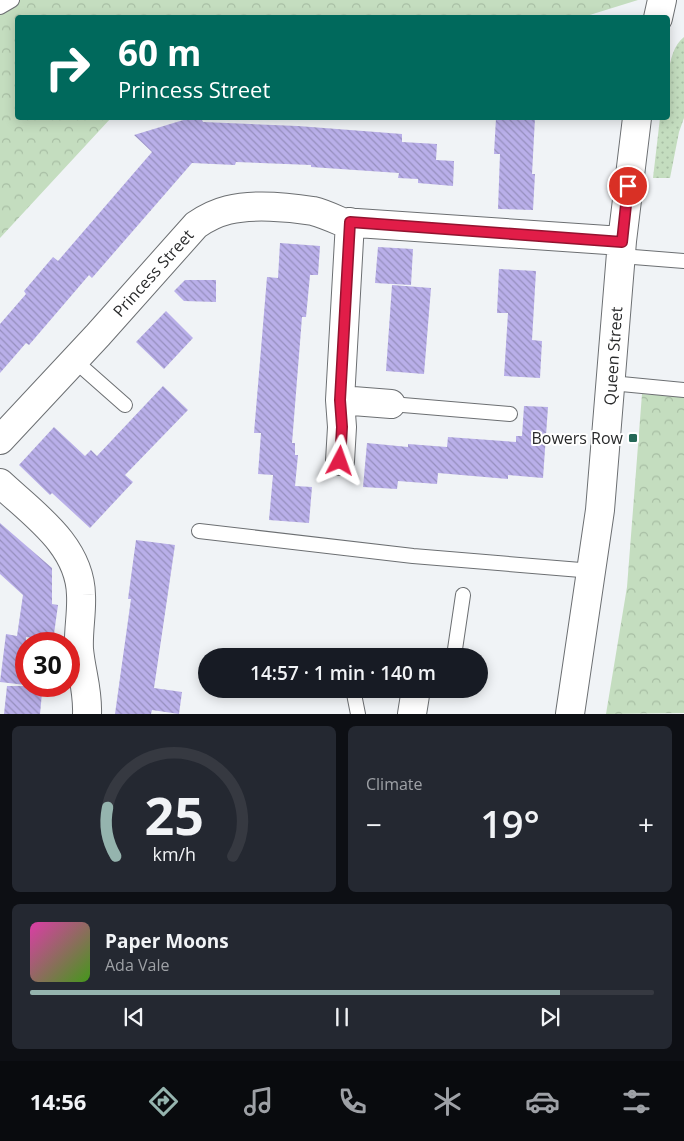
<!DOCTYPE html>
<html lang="en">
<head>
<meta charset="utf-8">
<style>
  :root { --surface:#171b24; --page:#242831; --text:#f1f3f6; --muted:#9ea1a6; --line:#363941; --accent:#95b4ae }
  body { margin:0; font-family:"Open Sans",sans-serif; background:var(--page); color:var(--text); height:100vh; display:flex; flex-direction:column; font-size:19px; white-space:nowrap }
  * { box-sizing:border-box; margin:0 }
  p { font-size:16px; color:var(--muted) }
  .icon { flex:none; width:28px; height:28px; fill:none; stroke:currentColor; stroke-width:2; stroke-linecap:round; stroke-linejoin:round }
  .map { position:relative; height:714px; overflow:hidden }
  .details { display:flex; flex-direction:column; gap:12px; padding:12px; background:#0d0f14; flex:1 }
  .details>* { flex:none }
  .guide { position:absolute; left:15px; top:15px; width:655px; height:105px; border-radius:5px; box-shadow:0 2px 12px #0003; background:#00695c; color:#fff; overflow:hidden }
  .speed { position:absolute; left:15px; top:632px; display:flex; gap:10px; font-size:25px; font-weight:700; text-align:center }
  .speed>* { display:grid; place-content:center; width:65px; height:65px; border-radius:50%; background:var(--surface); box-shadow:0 2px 12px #0003; line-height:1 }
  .speed .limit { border:8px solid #d22; background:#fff; color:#111 }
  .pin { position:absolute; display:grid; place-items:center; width:42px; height:42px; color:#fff; margin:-21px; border:2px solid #fff; border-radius:50%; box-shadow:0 1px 5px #0007 }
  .me { position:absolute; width:55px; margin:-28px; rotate:4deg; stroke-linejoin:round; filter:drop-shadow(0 0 4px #0008) }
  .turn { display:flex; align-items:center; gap:18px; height:105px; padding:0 20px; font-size:22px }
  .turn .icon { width:65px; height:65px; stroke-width:2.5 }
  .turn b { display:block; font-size:35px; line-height:42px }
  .big { font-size:38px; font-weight:600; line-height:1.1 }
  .details .widget { flex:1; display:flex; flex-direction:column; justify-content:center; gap:8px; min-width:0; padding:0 18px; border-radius:8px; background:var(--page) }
  .details .dial { align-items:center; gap:0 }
  .dial svg { height:130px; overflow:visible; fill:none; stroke:var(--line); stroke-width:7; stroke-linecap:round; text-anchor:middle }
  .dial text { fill:var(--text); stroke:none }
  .song { display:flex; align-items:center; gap:15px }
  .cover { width:60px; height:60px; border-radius:8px; background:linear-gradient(135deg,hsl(320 70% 55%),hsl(100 70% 35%)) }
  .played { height:5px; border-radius:2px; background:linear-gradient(90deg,var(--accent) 85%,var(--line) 85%) }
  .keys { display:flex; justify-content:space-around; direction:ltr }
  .heat { display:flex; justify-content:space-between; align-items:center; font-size:28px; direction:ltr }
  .details .tiles { flex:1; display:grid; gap:12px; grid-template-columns:1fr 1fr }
  .widget:last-child { grid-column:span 2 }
  .trip { position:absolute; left:198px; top:648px; width:290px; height:50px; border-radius:25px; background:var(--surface); box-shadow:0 2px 12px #0003; font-weight:600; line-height:50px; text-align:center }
  .menu { display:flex; height:80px; justify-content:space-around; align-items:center; background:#090b0e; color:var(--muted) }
  .menu .icon { width:35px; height:35px }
  .menu .current { color:var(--accent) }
  .menu b { font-size:22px; color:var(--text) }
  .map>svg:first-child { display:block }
  .grass { fill:url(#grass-dots) }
  .forest { fill:url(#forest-crowns) }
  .building { fill:url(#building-back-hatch) }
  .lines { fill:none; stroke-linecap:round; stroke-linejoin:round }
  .lane-casing { stroke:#6c6f72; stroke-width:16 }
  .street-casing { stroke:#6c6f72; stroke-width:30 }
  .lane { stroke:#fff; stroke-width:14 }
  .street { stroke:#fff; stroke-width:28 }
  .route-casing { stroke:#92132f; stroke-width:12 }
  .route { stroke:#e11d48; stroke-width:9 }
  .poi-dot { fill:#246757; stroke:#fff; stroke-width:2 }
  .labels { text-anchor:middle; stroke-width:4; stroke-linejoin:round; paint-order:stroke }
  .street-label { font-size:16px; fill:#292a2b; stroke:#fff }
  .poi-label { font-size:16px; fill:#292a2b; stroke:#fff; text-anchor:end }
</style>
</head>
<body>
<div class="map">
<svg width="684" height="714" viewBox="0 0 684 714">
  <defs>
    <pattern id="grass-dots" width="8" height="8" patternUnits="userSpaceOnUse" patternTransform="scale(1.25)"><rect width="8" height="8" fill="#c4ddbf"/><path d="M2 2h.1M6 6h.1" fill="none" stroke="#a8bea4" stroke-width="1.8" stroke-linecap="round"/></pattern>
    <pattern id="forest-crowns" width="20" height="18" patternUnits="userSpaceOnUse" patternTransform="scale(1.25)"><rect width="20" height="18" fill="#c4ddbf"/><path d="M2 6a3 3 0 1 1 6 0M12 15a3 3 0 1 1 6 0" fill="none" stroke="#a8bea4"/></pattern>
    <pattern id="building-back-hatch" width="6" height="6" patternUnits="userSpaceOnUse" patternTransform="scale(1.25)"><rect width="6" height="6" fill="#b9afe9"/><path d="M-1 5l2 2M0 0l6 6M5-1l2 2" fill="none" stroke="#968fbd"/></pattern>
  </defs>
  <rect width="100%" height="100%" fill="#f0f3f6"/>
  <path class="grass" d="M684 37V118L679 132 670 178H653L660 118H668C668 94 664 53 684 37Z"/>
  <path class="forest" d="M0 0H638L580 18H18V118H111L0 238Z
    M653 393 684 395V713L606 714 627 587 642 394 652 395Z"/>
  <path class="building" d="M190 118H201L203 122 298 126 402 134V142L437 144 436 160 454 161 453 186 418 183V179L398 178 399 173 311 167V165L236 162 235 165 192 163 92 278 89 275 29 345 26 343 0 373V324L26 294 24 291 53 257 58 261 152 152 134 135Z
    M496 118H535L532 174H535L533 210 498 209 500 154H494Z
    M280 243 320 246 318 275H310L306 317H302L292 443H295V455H298L295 486 312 487 309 523 269 520 273 475 258 474 261 433H254L267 277 278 278Z
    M378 247 413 249 411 285 375 283Z
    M499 269 536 271 532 340 542 341 540 378 504 376 508 313H497Z
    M185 280H216V302L184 301 174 291Z
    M392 285 431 288 424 374 386 371Z
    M166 311 193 338 164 369 136 342Z
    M163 386 188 410 125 475 133 482 90 528 52 493 50 495 19 465 54 427 85 456 91 450 97 456Z
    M524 406 548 407 543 478 508 475V479L438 473 437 484 398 481 397 489 363 487 367 443 408 447V444L447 447 448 437 516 442V436H522Z
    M0 523 52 568V604L58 605 53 641 26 637V685L0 682 6 634 17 636 23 595 0 574Z
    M136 540 175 545 154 688 182 692 179 714 152 710 151 714H115L131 599H128Z
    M7 686H36V692L42 693 40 714H4Z"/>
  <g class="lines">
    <g class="lane-casing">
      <path id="lane" d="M0 7 12 0
        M621 256 684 261
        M74 360 125 405
        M611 383 684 390
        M391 404 510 414
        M199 531 413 556 593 571
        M454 656 463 595
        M353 689 358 714"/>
    </g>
    <g class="street-casing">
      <path id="street" d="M658 18 662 0
        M340 400 391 404
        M0 440 98 335 196 225C206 218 216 213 228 210 252 204 288 207 313 211 322 213 333 218 342 222L622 241
        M340 461 342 427 340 400 350 222
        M0 483C33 514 80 545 81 595 82 613 78 631 79 649 81 672 88 689 87 714
        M412 714 416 689
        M570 714 600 510 622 241 637 118"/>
    </g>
    <use href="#lane" class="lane"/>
    <use href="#street" class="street"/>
  </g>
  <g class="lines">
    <g class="route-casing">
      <path id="route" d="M340 461 342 427 340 400 350 222 622 242 628 186"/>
    </g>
    <use href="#route" class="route"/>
  </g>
  <rect class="poi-dot" x="628" y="433" width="10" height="10" rx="2.5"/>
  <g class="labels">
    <g class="street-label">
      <text transform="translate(153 273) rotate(-48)" y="6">Princess Street</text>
      <text transform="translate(613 356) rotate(-86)" y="6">Queen Street</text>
    </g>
    <g class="poi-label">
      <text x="623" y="444">Bowers Row</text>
    </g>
  </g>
</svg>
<div class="speed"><div class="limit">30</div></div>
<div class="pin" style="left:628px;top:186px;background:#d93025"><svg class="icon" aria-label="arrive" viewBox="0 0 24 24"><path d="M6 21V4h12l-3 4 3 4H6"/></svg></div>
<svg class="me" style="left:340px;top:461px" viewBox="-20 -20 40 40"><path d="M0-17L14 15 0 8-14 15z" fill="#e11d48" stroke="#fff" stroke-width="4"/></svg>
<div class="trip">14:57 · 1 min · 140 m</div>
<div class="guide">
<div class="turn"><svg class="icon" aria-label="right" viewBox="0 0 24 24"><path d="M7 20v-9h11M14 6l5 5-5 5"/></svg><div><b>60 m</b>Princess Street</div></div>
</div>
</div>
<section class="details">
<div class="tiles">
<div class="widget dial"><svg viewBox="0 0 100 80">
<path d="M14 69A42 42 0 1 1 86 69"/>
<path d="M14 69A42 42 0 0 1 9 39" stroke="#95b4ae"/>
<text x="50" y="56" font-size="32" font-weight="700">25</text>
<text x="50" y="72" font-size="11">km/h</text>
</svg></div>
<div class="widget"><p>Climate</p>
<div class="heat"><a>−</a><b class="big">19°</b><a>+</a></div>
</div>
<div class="widget">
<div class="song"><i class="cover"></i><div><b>Paper Moons</b><p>Ada Vale</p></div></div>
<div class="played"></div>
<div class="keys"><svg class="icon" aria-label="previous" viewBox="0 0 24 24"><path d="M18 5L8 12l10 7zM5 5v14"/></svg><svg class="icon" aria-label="pause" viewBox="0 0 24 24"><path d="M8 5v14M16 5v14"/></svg><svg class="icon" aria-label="next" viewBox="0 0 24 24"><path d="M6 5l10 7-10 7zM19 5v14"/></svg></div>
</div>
</div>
</section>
<nav class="menu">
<b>14:56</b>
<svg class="icon current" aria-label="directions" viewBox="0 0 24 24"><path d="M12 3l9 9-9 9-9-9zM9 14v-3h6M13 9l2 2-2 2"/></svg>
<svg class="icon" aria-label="music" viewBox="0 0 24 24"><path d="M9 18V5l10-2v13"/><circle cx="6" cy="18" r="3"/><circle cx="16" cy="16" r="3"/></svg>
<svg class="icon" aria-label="phone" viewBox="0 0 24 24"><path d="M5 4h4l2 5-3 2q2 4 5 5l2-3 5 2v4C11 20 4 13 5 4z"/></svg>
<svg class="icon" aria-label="climate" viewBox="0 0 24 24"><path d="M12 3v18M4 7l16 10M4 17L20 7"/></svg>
<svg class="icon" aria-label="car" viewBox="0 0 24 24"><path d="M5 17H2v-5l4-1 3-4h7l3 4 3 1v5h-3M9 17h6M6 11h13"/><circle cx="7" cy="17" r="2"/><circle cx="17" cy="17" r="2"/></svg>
<svg class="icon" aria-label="filters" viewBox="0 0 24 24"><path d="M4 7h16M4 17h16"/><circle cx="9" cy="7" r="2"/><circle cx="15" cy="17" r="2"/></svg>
</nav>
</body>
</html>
